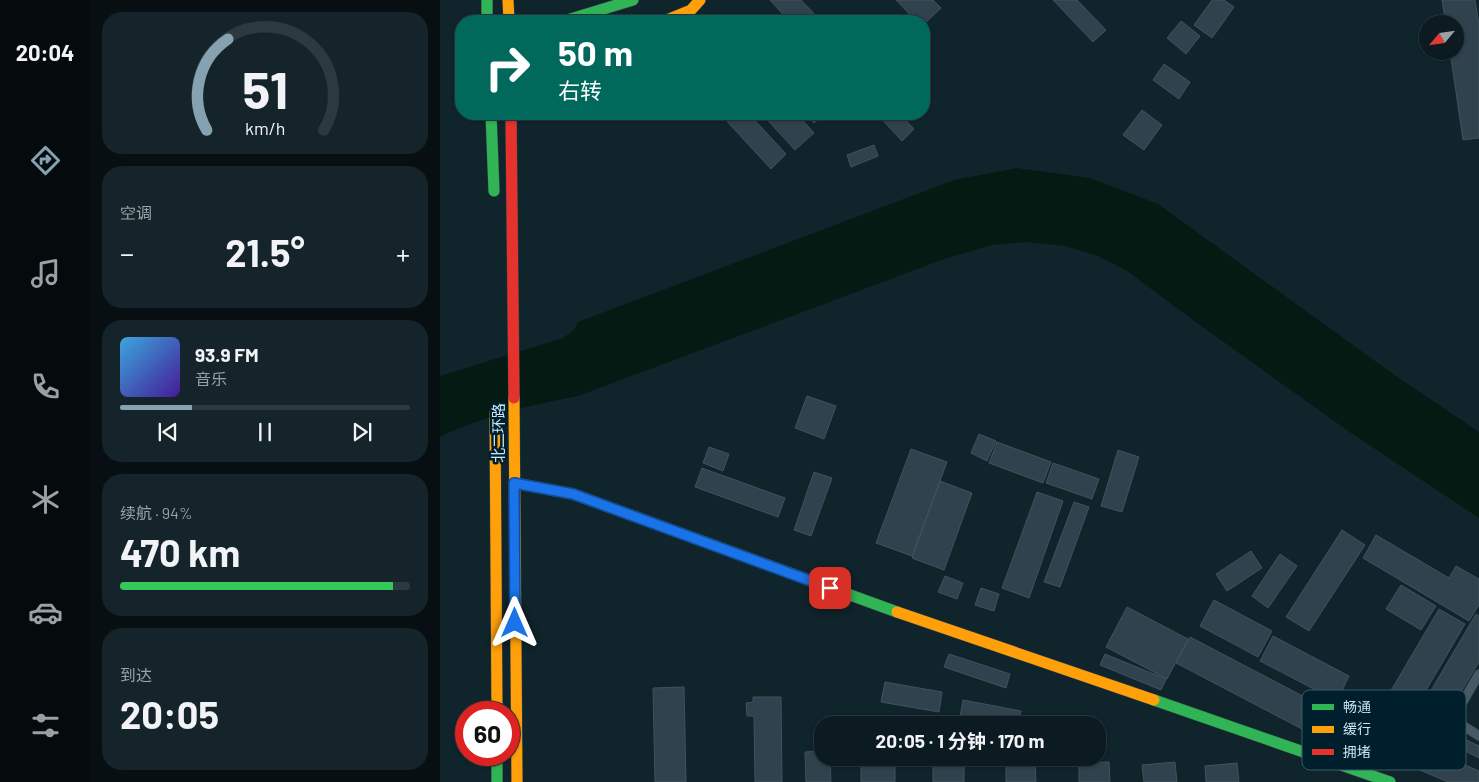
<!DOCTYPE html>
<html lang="zh">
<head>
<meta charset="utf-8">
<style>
  :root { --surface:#0c1b21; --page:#15242a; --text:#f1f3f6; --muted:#9aa1a5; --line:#2c393f; --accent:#86a1af }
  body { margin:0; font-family:Barlow,"Noto Sans SC",sans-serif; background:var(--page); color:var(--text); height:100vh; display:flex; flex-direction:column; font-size:19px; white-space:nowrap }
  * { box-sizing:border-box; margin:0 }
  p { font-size:16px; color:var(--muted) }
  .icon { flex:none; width:28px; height:28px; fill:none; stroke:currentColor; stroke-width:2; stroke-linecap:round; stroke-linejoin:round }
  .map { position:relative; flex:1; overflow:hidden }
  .drawer { display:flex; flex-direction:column; gap:12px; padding:12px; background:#070f12; width:350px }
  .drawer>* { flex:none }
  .guide { position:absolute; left:15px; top:15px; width:475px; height:105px; border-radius:20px; box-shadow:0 1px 4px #0004,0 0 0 1px var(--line); background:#00695c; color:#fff; overflow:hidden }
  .needle { width:32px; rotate:241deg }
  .tools { position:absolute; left:979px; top:15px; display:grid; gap:10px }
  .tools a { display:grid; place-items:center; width:45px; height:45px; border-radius:50%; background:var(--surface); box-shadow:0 1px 4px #0004,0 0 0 1px var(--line); font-size:25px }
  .speed { position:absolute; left:15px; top:701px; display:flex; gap:10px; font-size:25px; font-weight:700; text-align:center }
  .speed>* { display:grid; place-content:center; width:65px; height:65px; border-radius:50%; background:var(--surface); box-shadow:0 1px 4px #0004,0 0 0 1px var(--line); line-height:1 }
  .speed .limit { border:8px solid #d22; background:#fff; color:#111 }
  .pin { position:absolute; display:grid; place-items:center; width:42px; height:42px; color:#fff; margin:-21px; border-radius:10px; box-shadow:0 2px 8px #0006 }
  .me { position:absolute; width:55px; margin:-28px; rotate:0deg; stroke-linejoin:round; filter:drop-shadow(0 0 4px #0008) }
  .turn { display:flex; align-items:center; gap:18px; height:105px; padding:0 20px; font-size:22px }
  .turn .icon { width:65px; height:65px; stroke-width:2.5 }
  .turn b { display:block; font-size:35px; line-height:42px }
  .big { font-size:38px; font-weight:700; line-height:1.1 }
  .drawer .card { flex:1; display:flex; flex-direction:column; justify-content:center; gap:8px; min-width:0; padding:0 18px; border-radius:20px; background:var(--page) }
  .drawer .dial { align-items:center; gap:0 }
  .dial svg { height:130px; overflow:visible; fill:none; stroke:var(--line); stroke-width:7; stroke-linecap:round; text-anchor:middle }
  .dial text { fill:var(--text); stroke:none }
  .song { display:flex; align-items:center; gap:15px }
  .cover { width:60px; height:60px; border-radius:8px; background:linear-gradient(135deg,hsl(200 70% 55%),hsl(260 70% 35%)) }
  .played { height:5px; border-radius:2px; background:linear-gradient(90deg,var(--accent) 25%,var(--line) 25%) }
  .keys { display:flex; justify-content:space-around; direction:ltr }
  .heat { display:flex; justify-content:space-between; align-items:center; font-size:28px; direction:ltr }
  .charge { height:8px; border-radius:4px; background:linear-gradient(90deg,#34c759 94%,var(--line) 0) }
  .trip { position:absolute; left:374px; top:716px; width:292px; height:50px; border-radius:20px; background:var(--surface); box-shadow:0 1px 4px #0004,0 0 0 1px var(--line); font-weight:700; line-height:50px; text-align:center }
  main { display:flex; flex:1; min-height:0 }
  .tab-bar { display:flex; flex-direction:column; width:90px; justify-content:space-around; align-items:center; background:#050b0d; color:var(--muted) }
  .tab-bar .icon { width:35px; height:35px }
  .tab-bar .current { color:var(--accent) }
  .tab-bar b { font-size:22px; color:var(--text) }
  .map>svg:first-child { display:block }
  .water { fill:#061a14 }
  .building { fill:#30424d; stroke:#41525d }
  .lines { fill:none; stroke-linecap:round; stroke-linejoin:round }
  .lane-casing { stroke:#314148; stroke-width:10 }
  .fast-casing { stroke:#314148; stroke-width:12 }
  .slow-casing { stroke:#314148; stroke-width:12 }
  .jam-casing { stroke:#314148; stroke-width:12 }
  .lane { stroke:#455a64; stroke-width:9 }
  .fast { stroke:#30b455; stroke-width:11 }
  .slow { stroke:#ff9f0a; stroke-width:11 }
  .jam { stroke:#e5322d; stroke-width:11 }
  .route-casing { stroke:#114b97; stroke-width:12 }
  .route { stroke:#1a73e8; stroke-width:9 }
  .labels { text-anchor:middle; stroke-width:5; stroke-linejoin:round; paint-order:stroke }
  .street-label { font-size:15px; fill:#c6e5f5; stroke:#001f2d }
  .key { fill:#001f2d; stroke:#3b5a69; stroke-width:1 }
  .key-label { font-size:14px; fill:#c6e5f5 }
</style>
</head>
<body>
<main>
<nav class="tab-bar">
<b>20:04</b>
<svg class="icon current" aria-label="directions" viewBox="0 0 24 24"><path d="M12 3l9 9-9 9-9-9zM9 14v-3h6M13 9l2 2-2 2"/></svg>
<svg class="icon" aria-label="music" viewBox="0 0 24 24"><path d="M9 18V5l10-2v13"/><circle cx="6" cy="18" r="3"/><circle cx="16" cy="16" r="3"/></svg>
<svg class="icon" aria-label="phone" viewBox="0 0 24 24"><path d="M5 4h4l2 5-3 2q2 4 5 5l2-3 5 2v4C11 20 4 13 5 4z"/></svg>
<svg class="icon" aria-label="climate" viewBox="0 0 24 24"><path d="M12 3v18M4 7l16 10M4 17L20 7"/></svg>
<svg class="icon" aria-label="car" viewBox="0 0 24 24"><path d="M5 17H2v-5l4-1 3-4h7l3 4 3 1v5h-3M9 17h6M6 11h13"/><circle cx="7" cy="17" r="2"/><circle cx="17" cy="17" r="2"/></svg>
<svg class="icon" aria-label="filters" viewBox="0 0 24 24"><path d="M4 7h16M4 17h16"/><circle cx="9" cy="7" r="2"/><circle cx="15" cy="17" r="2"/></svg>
</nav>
<section class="drawer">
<div class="card dial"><svg viewBox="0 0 100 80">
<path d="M14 69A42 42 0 1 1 86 69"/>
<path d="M14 69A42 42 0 0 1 27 13" stroke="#86a1af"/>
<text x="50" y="56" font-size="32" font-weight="700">51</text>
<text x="50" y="72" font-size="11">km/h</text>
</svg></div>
<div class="card"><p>空调</p>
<div class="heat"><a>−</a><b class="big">21.5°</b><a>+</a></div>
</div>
<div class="card">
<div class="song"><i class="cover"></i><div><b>93.9 FM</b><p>音乐</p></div></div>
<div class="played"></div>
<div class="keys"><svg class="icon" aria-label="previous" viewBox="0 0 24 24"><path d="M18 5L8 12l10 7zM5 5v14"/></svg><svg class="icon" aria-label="pause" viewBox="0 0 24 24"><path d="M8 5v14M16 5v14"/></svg><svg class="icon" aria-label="next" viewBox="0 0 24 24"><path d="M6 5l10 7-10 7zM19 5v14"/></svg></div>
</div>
<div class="card"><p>续航 · 94%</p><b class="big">470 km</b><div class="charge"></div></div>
<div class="card"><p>到达</p><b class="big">20:05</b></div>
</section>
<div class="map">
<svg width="1039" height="782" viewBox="0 0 1039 782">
  <rect width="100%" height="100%" fill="#10242c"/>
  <path class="water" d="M577 168 650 178 718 204 953 374 1039 432V518L911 433 757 323 687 271 655 255 625 246 587 242 553 245 504 259 138 396C91 405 43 416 0 437V376L123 338 134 330 138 322 514 180Z"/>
  <path class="building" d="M330 0H361L381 21H349Z
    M456 0H493L501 8 484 24V21H476Z
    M613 0H637L666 30 653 42Z
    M772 0H784L794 7 772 38 754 25Z
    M1002 0H1035L1039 25V138L1023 140 1010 51H1015V24H1006Z
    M741 21 760 36 746 54 727 38Z
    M724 64 750 82 739 99 713 80Z
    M702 110 722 125 704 150 683 135Z
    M287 114H309L346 154 331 169 283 117Z
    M322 114H357L374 133 355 150Z
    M365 114H384L374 123Z
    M437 114H460L474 129 462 141Z
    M434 145 438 156 411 167 407 155Z
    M367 396 396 406 384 439 355 428Z
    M539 434 556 441 547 461 531 453Z
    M557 442 611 462 603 483 549 463Z
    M269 447 289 454 283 471 263 463Z
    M471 449 507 462 472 556 436 543Z
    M678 450 699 457 682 512 661 506Z
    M613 463 659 479 652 499 606 483Z
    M262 468 345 498 338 517 255 487Z
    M374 472 392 478 371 536 354 530Z
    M500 481 532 493 504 570 472 558Z
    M597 492 623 501 589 598 562 588Z
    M634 502 649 507 620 587 604 582Z
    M902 530 925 545 869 631 846 617Z
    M936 535 1009 578 1016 566 1039 579V605L1029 621 923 558Z
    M811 551 822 568 787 591 776 574Z
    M840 554 857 566 828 608 812 596Z
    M505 576 523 583 517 599 498 592Z
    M961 585 996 606 981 630 946 609Z
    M541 588 559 594 554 611 535 605Z
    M774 600 832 631 818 657 760 626Z
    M687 607 748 639 727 679 666 647Z
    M999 609 1025 624 965 726 939 711Z
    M1036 614 1039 616V662L1009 712 986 699Z
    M833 636 909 676 897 701 820 661Z
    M750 637 897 714 883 740 736 663Z
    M509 654 570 674 566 688 504 667Z
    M665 654 726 679 721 690 660 665Z
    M445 682 502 692 499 712 441 702Z
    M244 687 246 782H215L213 688Z
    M313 697H341L342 782H315L314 716H307L306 703 313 702Z
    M523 700 581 711 578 725H559L520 717Z
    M421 718H455V725H421Z
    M1000 727 1039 746V758L996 736Z
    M970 741 1039 771V782H1008L961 762Z
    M382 751V758H390L391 782H366L365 752Z
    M421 758H455V782H421Z
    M493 758H524V782H493Z
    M566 758H595L596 782H566Z
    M669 762 670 782H639V763Z
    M735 762 737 782H704L702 765Z
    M797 763 799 782H766L765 766Z"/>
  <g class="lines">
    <g class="lane-casing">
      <path id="lane" d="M1039 674 1013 719 1039 736"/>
    </g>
    <g class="fast-casing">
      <path id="fast" d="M47 0V21
        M124 21 193 0
        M51 114 54 191
        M74 483 133 494 457 612
        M714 700 950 782
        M57 755V782"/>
    </g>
    <g class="slow-casing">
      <path id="slow" d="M68 0 69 21
        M224 21 251 10 260 0
        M74 398 77 782
        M55 412 57 712
        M457 612 714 700"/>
    </g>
    <g class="jam-casing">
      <path id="jam" d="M71 114 74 398"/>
    </g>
    <use href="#lane" class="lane"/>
    <use href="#fast" class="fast"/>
    <use href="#slow" class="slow"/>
    <use href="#jam" class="jam"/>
  </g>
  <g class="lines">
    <g class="route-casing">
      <path id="route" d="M75 623 74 483 133 494 390 588"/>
    </g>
    <use href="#route" class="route"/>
  </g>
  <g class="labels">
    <g class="street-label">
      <text transform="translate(59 433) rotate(-90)" y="5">北二环路</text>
    </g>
  </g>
  <rect x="862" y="690" width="164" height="80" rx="8" class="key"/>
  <rect x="872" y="704" width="22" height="6" fill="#30b455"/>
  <rect x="872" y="726" width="22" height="7" fill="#ff9f0a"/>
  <rect x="872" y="749" width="22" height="6" fill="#e5322d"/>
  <g class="key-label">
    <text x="903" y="712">畅通</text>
    <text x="903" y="734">缓行</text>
    <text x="903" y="757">拥堵</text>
  </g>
</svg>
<div class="tools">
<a><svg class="needle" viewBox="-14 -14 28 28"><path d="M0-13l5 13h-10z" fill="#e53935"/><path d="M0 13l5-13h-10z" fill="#9aa1a5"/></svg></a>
</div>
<div class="speed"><div class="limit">60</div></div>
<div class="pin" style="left:390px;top:588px;background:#d93025"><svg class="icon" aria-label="arrive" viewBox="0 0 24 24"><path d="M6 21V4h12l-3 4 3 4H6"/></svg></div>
<svg class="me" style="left:75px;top:623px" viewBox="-20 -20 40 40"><path d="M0-17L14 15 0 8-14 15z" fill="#1a73e8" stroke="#fff" stroke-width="4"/></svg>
<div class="trip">20:05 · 1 分钟 · 170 m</div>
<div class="guide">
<div class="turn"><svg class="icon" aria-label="right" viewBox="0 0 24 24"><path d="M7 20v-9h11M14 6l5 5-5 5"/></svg><div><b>50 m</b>右转</div></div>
</div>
</div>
</main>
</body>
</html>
